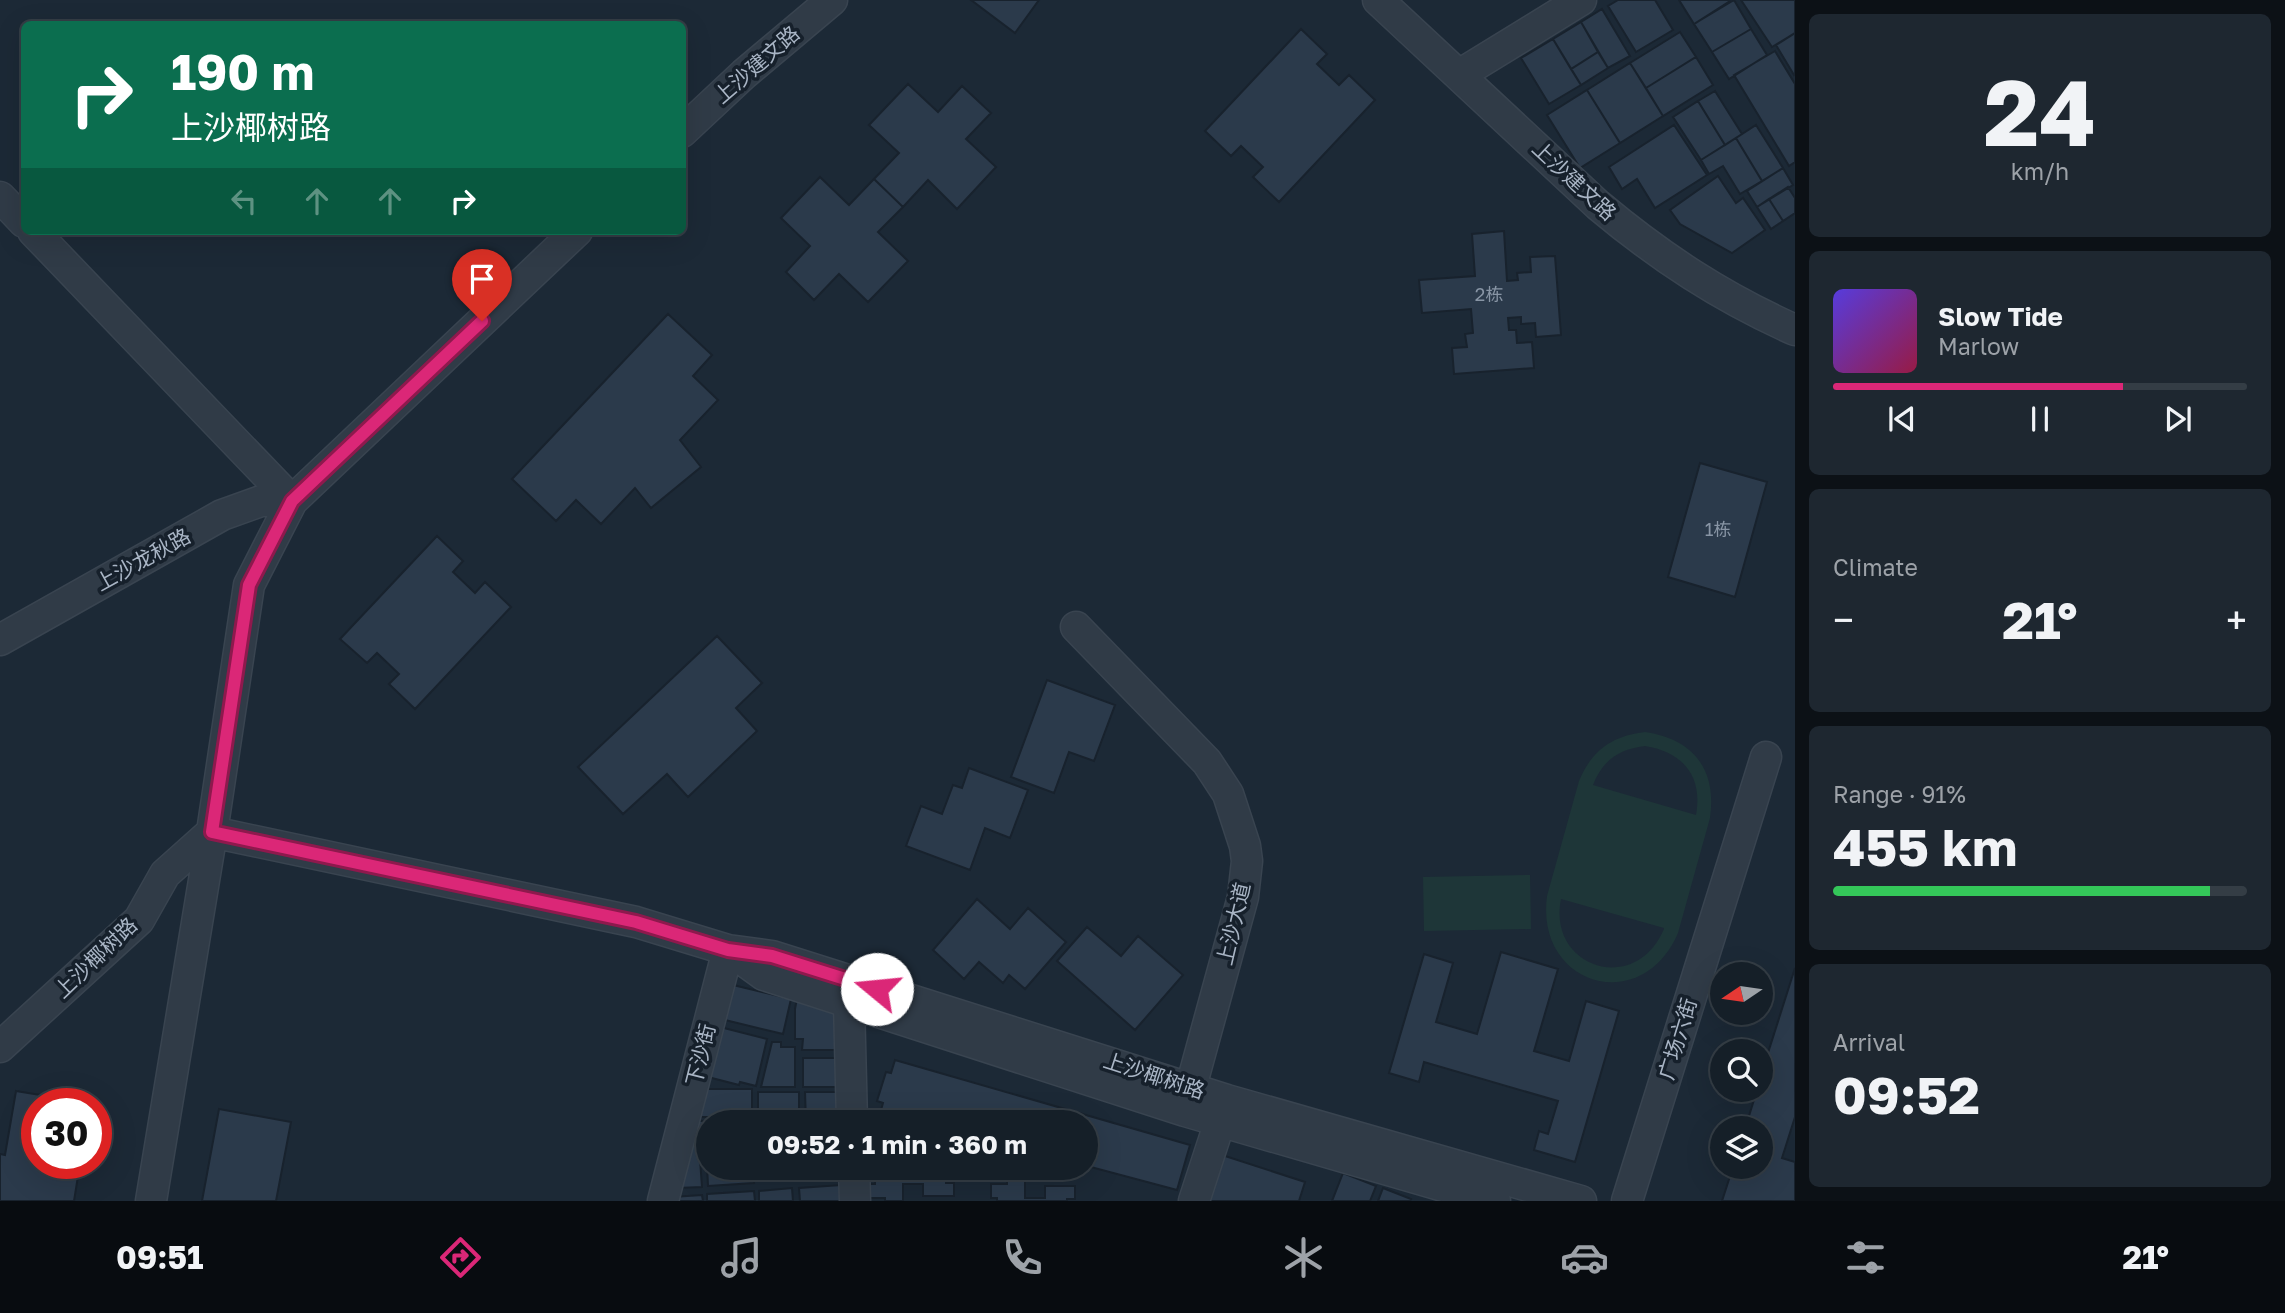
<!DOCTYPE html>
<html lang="en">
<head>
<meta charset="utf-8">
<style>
  :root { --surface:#151f28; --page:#1e2730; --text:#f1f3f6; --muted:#9da2a8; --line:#343d45; --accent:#db2777 }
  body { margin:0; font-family:"Golos Text","Noto Sans SC",sans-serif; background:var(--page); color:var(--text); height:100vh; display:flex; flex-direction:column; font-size:26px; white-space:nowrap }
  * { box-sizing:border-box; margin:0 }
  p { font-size:23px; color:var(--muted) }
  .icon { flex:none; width:38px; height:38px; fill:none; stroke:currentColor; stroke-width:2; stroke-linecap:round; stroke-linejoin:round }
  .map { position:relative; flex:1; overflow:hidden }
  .sheet { display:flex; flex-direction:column; gap:14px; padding:14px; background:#0c1116; width:490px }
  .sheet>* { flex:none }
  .hud { position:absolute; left:21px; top:21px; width:665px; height:214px; border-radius:10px; box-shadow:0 7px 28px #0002,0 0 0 2px var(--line); background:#0b6e4f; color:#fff; overflow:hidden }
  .needle { width:46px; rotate:257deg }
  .buttons { position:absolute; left:1710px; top:962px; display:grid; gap:14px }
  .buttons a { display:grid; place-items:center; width:63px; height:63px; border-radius:50%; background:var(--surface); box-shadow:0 7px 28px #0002,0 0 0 2px var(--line); font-size:35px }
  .speed { position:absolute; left:21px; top:1088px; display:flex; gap:14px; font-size:35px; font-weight:700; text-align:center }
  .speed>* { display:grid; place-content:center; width:91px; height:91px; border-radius:50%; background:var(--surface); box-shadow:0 7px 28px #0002,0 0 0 2px var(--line); line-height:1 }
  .speed .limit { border:10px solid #d22; background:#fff; color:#111 }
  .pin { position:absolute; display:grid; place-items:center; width:60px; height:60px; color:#fff; margin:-72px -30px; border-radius:50% 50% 50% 0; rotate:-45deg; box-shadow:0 0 7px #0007 }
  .pin .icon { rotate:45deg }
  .me { position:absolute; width:77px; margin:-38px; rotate:287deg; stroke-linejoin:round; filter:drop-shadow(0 0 5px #0008) }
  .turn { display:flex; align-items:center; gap:24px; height:147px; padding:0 35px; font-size:32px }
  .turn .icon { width:91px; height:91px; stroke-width:2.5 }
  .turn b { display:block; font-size:49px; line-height:60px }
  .lanes { display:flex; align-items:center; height:66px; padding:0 35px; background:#0003; justify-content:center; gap:35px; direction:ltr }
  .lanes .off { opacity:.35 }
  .big { font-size:52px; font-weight:700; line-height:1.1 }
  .sheet .card { flex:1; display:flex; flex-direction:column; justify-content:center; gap:10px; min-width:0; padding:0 24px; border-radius:10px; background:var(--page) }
  .sheet .dial { align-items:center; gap:0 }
  .dial b { font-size:91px; line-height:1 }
  .song { display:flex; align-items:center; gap:21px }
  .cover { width:84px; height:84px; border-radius:10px; background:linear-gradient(135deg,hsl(250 70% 55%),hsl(340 70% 35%)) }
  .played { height:7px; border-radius:4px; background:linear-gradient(90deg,var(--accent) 70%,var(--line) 70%) }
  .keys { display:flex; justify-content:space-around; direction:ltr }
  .heat { display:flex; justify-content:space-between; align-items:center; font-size:38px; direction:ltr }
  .charge { height:10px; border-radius:5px; background:linear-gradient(90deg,#34c759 91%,var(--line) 0) }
  .trip { position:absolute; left:696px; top:1110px; width:402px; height:70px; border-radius:35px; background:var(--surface); box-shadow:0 7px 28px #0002,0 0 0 2px var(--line); font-weight:700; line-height:70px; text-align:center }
  .tab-bar { display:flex; height:112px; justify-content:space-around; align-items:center; background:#080c10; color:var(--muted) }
  .tab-bar .icon { width:49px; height:49px }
  .tab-bar .selected { color:var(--accent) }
  .tab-bar b { font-size:32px; color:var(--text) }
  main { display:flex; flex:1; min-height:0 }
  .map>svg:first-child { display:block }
  .green { fill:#1e3638; fill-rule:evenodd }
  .building { fill:#2b3a4b; stroke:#18222d; stroke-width:2 }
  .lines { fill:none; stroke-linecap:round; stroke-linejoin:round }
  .minor-casing { stroke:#394450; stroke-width:33 }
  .minor { stroke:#303b47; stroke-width:30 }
  .route-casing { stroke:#8e194d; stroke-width:18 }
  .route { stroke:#db2777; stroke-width:12 }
  .labels { text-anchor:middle; stroke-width:7; stroke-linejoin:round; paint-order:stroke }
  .number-label { font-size:18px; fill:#8895a5 }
  .street-label { font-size:21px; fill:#a9b5c5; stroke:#16202b }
</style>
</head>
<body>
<main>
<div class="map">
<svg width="1795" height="1201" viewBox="0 0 1795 1201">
  <rect width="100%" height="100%" fill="#1c2936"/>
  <path class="green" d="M1645 732C1693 739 1717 769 1710 818L1678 933C1642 1017 1535 986 1547 896L1579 781C1592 750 1612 736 1645 732ZM1645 746C1683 752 1703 776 1696 815L1593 785C1602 761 1619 749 1645 746ZM1561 899 1664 928V929C1635 997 1547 967 1561 899Z
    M1530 875 1531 929 1424 931 1423 877Z"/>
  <path class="building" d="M971 0H1039L1015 33Z
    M1618 0H1655L1673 30 1636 52 1608 6Z
    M1679 0H1729L1730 1 1694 24Z
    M1734 0 1751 29 1712 52 1694 24Z
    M1741 0H1795V33L1772 47Z
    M1602 9 1630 56 1608 68 1581 22Z
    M1581 22 1598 52 1571 69 1553 39Z
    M1301 29 1327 54 1317 64 1339 85 1349 75 1375 100 1279 202 1253 177 1263 167 1241 146 1231 156 1205 131Z
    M1751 29 1767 55 1729 79 1712 52Z
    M1680 32 1696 57 1646 88 1630 63Z
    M1795 33V74L1794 75 1776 45Z
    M1553 39 1581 85 1549 104 1521 58Z
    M1775 51 1795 84V162L1789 166 1734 75Z
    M1598 52 1608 68 1581 85 1571 69Z
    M1696 57 1713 85 1663 116 1646 88Z
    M1630 63 1663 116 1620 143 1587 90Z
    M908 84 938 112 962 86 991 113 966 139 996 167 957 209 928 180 903 207 874 179 899 153 869 125Z
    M1587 90 1620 143 1580 168 1547 115Z
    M1715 91 1742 134 1725 145 1698 101Z
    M1698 101 1725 145 1701 160 1673 117Z
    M1674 125 1707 175 1655 208 1637 179 1622 189 1609 167Z
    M1756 125 1783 168 1762 181 1736 138Z
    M1736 138 1762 181 1740 194 1723 166 1709 174 1701 160Z
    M1783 168 1793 185 1757 207 1747 191Z
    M1718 176 1736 203 1743 198 1765 230 1732 253 1680 224 1670 210Z
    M820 177 849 205 874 179 903 207 878 232 908 261 868 302 839 274 814 300 786 272 810 246 781 218Z
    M1788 187 1795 198V213L1783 221 1769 199Z
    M1769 199 1783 221 1771 229 1757 207Z
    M1504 231 1507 281 1518 280 1517 273 1531 272 1530 257 1555 256 1561 335 1536 337 1535 323 1521 324V317L1508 318 1509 330H1516L1517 343 1532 342 1534 368 1454 374 1452 348 1467 347 1465 334 1473 333 1471 309 1422 313 1419 280 1475 276 1472 234Z
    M668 314 712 355 693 376 718 400 680 440 701 467 651 508 635 488 601 524 576 500 556 521 512 479Z
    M1700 463 1767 482 1735 597 1668 577Z
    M437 536 463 561 453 572 475 593 485 582 511 607 415 709 389 684 399 674 377 653 367 663 340 639Z
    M717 636 762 683 736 708 757 731 688 797 667 774 623 814 578 767Z
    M1047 680 1115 705 1094 761 1069 752 1054 793 1011 777Z
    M969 768 1028 790 1010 838 985 828 970 870 906 846 921 806 942 814 953 785 962 788Z
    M977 899 1010 929 1028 908 1066 942 1025 989 1009 975 1003 983 979 962 964 979 933 950Z
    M1087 927 1121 956 1138 936 1183 975 1135 1030 1057 961Z
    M1501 952 1558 969 1534 1051 1569 1061 1586 1001 1619 1011 1575 1162 1534 1150 1539 1131 1548 1134 1558 1101 1424 1062 1419 1082 1389 1073 1424 954 1453 963 1436 1022 1477 1034Z
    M1795 968V1117L1782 1158 1795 1162V1201H1722L1733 1167H1760V1129H1745L1757 1090H1760V1078Z
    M733 985 791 999 783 1034 725 1020Z
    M797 998 839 1011V1050H802L803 1039H795V1009Z
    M716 1026 767 1039 756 1086 740 1082 739 1085 704 1076Z
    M772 1042H781V1047H795V1087H761Z
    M803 1058H839L840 1087H803Z
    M895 1060 1190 1145 1177 1190 1087 1166V1122H923L881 1110 883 1103 877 1101 886 1072 891 1073Z
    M698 1089H752V1117H698Z
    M16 1091 89 1103 37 1104V1164H80L74 1201H0V1154L5 1155Z
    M16 1091 89 1103 37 1104V1164H80L74 1201H0V1154L5 1155Z
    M758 1092H799V1122H758Z
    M805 1092H837V1122H806Z
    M219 1109 291 1122 276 1201H202Z
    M698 1121H728V1122H709V1136H698Z
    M706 1144H709V1167H752L754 1183 708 1186Z
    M688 1145H699L702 1187 677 1188Z
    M1222 1155 1305 1182 1299 1201H1207Z
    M801 1167H837L838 1177 802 1180Z
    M875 1167H946V1183H954V1196H923V1184H903V1201H885V1198H870V1184H875V1177L897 1178 896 1168Z
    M1343 1173 1376 1186 1370 1201H1332Z
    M1007 1181H1025V1198H1045V1186H1075V1199H1067V1201H997V1198H991V1184H1007Z
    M841 1185V1201H800L799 1188Z
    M792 1188 793 1201H759V1191Z
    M1383 1188 1411 1199 1410 1201H1378Z
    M754 1191 755 1201H707V1194Z
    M702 1195 703 1201H671L672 1197Z"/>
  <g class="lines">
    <g class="minor-casing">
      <path id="minor" d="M1378 0 1598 205C1660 257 1721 297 1795 330
        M1459 75 1581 0
        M682 132 744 74 832 0
        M0 197 24 222
        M33 231 292 501
        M1076 627 1207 762 1228 794 1245 846 1247 861 1243 897 1186 1105
        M0 640 222 515 261 501H292
        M746 962 764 975 1185 1111 1495 1201
        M850 986 849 1003 852 1122
        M0 1047 139 920 165 874 212 832 249 585 292 501 577 231
        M854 1167 855 1201
        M151 1201 212 832 636 922 728 950 772 956 1227 1100 1581 1201
        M663 1201 728 950
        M1194 1201 1226 1103
        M1627 1201 1766 757"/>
    </g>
    <use href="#minor" class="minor"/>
  </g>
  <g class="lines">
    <g class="route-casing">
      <path id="route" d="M482 321 292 501 249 585 212 832 636 922 728 950 772 956 877 989"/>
    </g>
    <use href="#route" class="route"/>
  </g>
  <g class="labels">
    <g class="number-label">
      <text x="1489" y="301">2栋</text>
      <text x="1718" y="536">1栋</text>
    </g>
    <g class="street-label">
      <text transform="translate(757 65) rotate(-41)" y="7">上沙建文路</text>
      <text transform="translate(1574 181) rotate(43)" y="7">上沙建文路</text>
      <text transform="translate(143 560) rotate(-29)" y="7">上沙龙秋路</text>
      <text transform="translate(1234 924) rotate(-77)" y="7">上沙大道</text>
      <text transform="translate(96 958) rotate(-44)" y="7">上沙椰树路</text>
      <text transform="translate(1678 1039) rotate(-73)" y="7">广场六街</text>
      <text transform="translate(701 1055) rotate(-76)" y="7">下沙街</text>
      <text transform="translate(1154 1076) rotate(18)" y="7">上沙椰树路</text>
    </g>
  </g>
</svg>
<div class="buttons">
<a><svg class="needle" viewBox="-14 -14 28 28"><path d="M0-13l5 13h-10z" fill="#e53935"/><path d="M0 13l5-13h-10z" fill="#9da2a8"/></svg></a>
<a><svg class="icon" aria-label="search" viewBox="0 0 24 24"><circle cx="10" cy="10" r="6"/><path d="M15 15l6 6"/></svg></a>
<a><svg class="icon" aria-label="layers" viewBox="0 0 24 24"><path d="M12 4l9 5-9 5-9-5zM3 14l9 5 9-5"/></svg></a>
</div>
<div class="speed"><div class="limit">30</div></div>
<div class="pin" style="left:482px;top:321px;background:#d93025"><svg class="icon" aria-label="arrive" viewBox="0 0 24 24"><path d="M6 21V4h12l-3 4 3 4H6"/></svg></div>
<svg class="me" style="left:877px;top:989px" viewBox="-20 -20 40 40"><circle r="19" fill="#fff"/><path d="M0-13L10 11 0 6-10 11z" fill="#db2777"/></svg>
<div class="trip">09:52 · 1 min · 360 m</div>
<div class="hud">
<div class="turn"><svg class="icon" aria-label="right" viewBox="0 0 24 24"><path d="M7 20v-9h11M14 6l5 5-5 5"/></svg><div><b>190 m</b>上沙椰树路</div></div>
<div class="lanes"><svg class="icon off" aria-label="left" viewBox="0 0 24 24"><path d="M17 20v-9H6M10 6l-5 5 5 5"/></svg><svg class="icon off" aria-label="ahead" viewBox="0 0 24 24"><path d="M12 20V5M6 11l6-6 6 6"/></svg><svg class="icon off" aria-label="ahead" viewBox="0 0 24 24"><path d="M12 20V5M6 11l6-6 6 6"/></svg><svg class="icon" aria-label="right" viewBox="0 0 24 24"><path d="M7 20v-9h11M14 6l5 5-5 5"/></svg></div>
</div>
</div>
<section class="sheet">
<div class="card dial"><b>24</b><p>km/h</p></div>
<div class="card">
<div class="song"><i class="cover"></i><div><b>Slow Tide</b><p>Marlow</p></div></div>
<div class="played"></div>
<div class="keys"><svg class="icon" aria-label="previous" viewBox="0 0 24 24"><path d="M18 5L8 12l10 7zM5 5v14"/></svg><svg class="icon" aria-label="pause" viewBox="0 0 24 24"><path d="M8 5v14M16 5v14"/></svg><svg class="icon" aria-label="next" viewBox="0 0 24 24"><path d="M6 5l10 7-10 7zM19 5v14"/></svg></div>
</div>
<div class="card"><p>Climate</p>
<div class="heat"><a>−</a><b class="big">21°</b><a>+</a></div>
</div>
<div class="card"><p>Range · 91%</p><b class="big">455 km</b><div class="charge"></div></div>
<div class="card"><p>Arrival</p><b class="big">09:52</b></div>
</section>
</main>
<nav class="tab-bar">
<b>09:51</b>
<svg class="icon selected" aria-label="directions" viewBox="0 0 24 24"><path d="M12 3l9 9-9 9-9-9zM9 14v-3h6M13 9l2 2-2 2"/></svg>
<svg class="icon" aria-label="music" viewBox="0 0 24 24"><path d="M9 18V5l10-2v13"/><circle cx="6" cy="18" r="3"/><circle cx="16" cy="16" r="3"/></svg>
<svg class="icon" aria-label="phone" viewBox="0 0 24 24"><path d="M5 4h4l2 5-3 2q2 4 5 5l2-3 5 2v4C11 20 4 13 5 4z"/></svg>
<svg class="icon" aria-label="climate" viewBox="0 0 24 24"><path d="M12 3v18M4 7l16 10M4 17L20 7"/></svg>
<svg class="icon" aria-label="car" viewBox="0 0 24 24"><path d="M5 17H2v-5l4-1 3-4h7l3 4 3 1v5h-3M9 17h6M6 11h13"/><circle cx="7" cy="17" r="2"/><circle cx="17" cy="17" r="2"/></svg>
<svg class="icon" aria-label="filters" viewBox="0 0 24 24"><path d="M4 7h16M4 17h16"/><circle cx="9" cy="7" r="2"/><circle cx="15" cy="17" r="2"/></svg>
<b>21°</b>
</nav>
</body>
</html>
